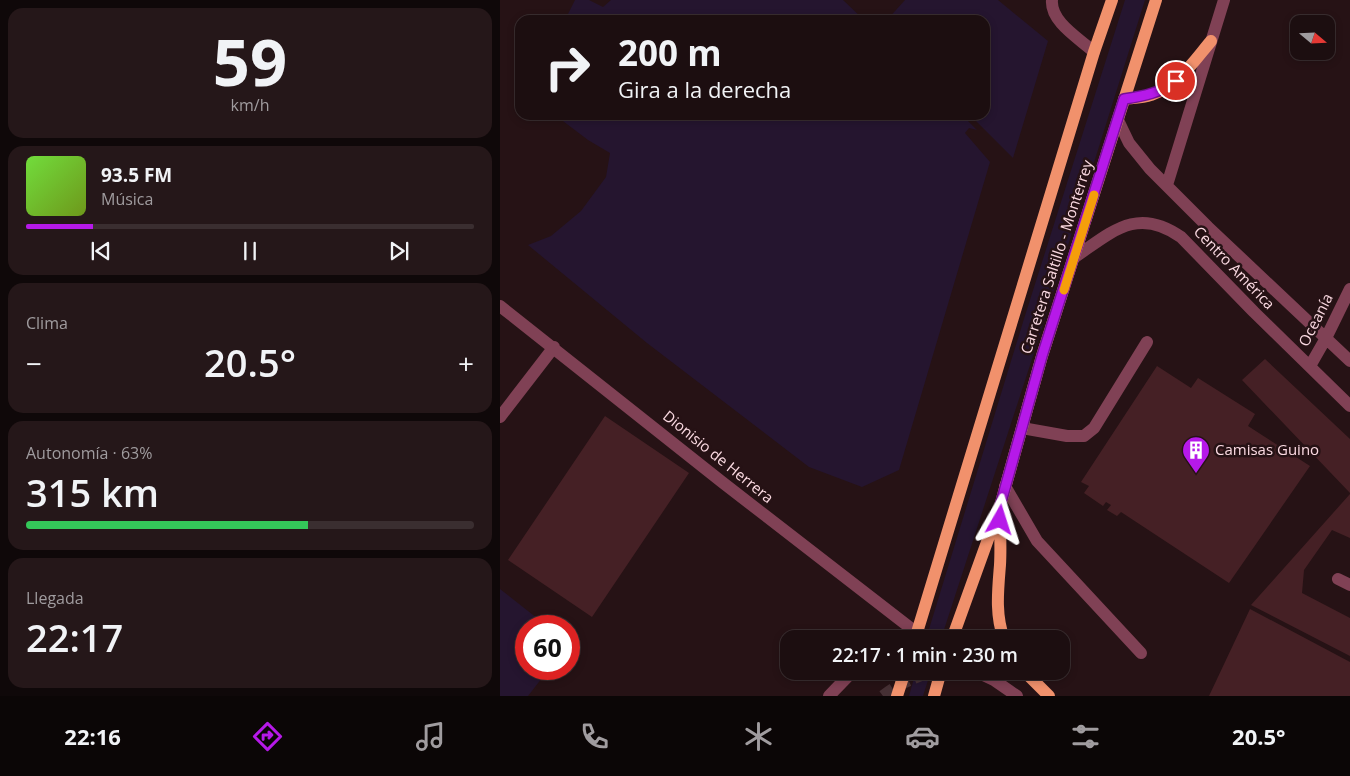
<!DOCTYPE html>
<html lang="es">
<head>
<meta charset="utf-8">
<style>
  :root { --surface:#1c0e10; --page:#251719; --text:#f1f3f6; --muted:#a09c9f; --line:#3a2e30; --accent:#b619e9 }
  body { margin:0; font-family:"Open Sans",sans-serif; background:var(--page); color:var(--text); height:100vh; display:flex; flex-direction:column; font-size:19px; white-space:nowrap }
  * { box-sizing:border-box; margin:0 }
  p { font-size:16px; color:var(--muted) }
  .icon { flex:none; width:28px; height:28px; fill:none; stroke:currentColor; stroke-width:2; stroke-linecap:round; stroke-linejoin:round }
  .map { position:relative; flex:1; overflow:hidden }
  .side { display:flex; flex-direction:column; gap:8px; padding:8px; background:#0f0809; width:500px }
  .side>* { flex:none }
  .hud { position:absolute; left:15px; top:15px; width:475px; height:105px; border-radius:15px; box-shadow:0 2px 8px #0003,0 0 0 1px var(--line); background:#1c0e10; color:var(--text); overflow:hidden }
  .needle { width:32px; rotate:109deg }
  .controls { position:absolute; left:790px; top:15px; display:grid; gap:10px }
  .controls a { display:grid; place-items:center; width:45px; height:45px; border-radius:10px; background:var(--surface); box-shadow:0 2px 8px #0003,0 0 0 1px var(--line); font-size:25px }
  .speed { position:absolute; left:15px; top:615px; display:flex; gap:10px; font-size:25px; font-weight:700; text-align:center }
  .speed>* { display:grid; place-content:center; width:65px; height:65px; border-radius:50%; background:var(--surface); box-shadow:0 2px 8px #0003,0 0 0 1px var(--line); line-height:1 }
  .speed .limit { border:8px solid #d22; background:#fff; color:#111 }
  .pin { position:absolute; display:grid; place-items:center; width:42px; height:42px; color:#fff; margin:-21px; border:2px solid #fff; border-radius:50%; box-shadow:0 1px 5px #0007 }
  .me { position:absolute; width:55px; margin:-28px; rotate:6deg; stroke-linejoin:round; filter:drop-shadow(0 0 4px #0008) }
  .turn { display:flex; align-items:center; gap:18px; height:105px; padding:0 20px; font-size:22px }
  .turn .icon { width:65px; height:65px; stroke-width:2.5 }
  .turn b { display:block; font-size:35px; line-height:42px }
  .big { font-size:38px; font-weight:600; line-height:1.1 }
  .side .tile { flex:1; display:flex; flex-direction:column; justify-content:center; gap:8px; min-width:0; padding:0 18px; border-radius:15px; background:var(--page) }
  .side .dial { align-items:center; gap:0 }
  .dial b { font-size:65px; line-height:1 }
  .song { display:flex; align-items:center; gap:15px }
  .cover { width:60px; height:60px; border-radius:8px; background:linear-gradient(135deg,hsl(100 70% 55%),hsl(80 70% 35%)) }
  .played { height:5px; border-radius:2px; background:linear-gradient(90deg,var(--accent) 15%,var(--line) 15%) }
  .keys { display:flex; justify-content:space-around; direction:ltr }
  .heat { display:flex; justify-content:space-between; align-items:center; font-size:28px; direction:ltr }
  .charge { height:8px; border-radius:4px; background:linear-gradient(90deg,#34c759 63%,var(--line) 0) }
  .trip { position:absolute; left:280px; top:630px; width:290px; height:50px; border-radius:15px; background:var(--surface); box-shadow:0 2px 8px #0003,0 0 0 1px var(--line); font-weight:600; line-height:50px; text-align:center }
  .dock { display:flex; height:80px; justify-content:space-around; align-items:center; background:#0b0606; color:var(--muted) }
  .dock .icon { width:35px; height:35px }
  .dock .selected { color:var(--accent) }
  .dock b { font-size:22px; color:var(--text) }
  main { display:flex; flex:1; min-height:0 }
  .map>svg:first-child { display:block }
  .green { fill:#25152f }
  .building { fill:#452025 }
  .lines { fill:none; stroke-linecap:round; stroke-linejoin:round }
  .minor-tunnel { stroke:#463034; stroke-width:12; stroke-dasharray:12 6; stroke-linecap:butt }
  .minor { stroke:#804155; stroke-width:12 }
  .major { stroke:#f1916c; stroke-width:12 }
  .route-casing { stroke:#761097; stroke-width:12 }
  .route { stroke:#b619e9; stroke-width:9 }
  .slow { stroke:#f59e0b; stroke-width:9 }
  .labels { text-anchor:middle; stroke-width:5; stroke-linejoin:round; paint-order:stroke }
  .street-label { font-size:15px; fill:#fbdae2; stroke:#261215 }
  .poi-label { font-size:15px; fill:#fbdae2; stroke:#261215; text-anchor:start }
</style>
</head>
<body>
<main>
<section class="side">
<div class="tile dial"><b>59</b><p>km/h</p></div>
<div class="tile">
<div class="song"><i class="cover"></i><div><b>93.5 FM</b><p>Música</p></div></div>
<div class="played"></div>
<div class="keys"><svg class="icon" aria-label="previous" viewBox="0 0 24 24"><path d="M18 5L8 12l10 7zM5 5v14"/></svg><svg class="icon" aria-label="pause" viewBox="0 0 24 24"><path d="M8 5v14M16 5v14"/></svg><svg class="icon" aria-label="next" viewBox="0 0 24 24"><path d="M6 5l10 7-10 7zM19 5v14"/></svg></div>
</div>
<div class="tile"><p>Clima</p>
<div class="heat"><a>−</a><b class="big">20.5°</b><a>+</a></div>
</div>
<div class="tile"><p>Autonomía · 63%</p><b class="big">315 km</b><div class="charge"></div></div>
<div class="tile"><p>Llegada</p><b class="big">22:17</b></div>
</section>
<div class="map">
<svg width="850" height="696" viewBox="0 0 850 696">
  <rect width="100%" height="100%" fill="#261215"/>
  <path class="green" d="M75 0H89L103 7 111 0H343L364 20H65Z
    M405 0H498L548 41 513 158 470 115H485V20H387Z
    M625 0H645L544 322 441 639H426L523 322Z
    M55 115H462L477 130 469 128 465 133 490 162 399 470 362 487 309 467 147 343 28 245 51 236 81 211 106 177 110 153 88 140Z
    M0 589 47 626H26V669H49L28 696H0Z
    M416 671H431L423 696H409Z"/>
  <path class="building" d="M765 359 850 439V493L742 380Z
    M657 366 691 388 698 378 755 414 748 426 810 466 729 583 621 512 617 516 607 510 611 505 606 502 603 506 584 493 589 486 581 482Z
    M105 416 189 473 92 617 8 560Z
    M850 494V538L832 530 804 570 802 593 850 618V656L751 605Z
    M750 609 850 662V696H709Z"/>
  <g class="lines">
    <path class="minor-tunnel" d="M383 696C399 684 414 677 433 671"/>
    <path class="minor" d="M552 0C550 22 580 39 594 52
      M618 120 629 143 650 169 708 227 850 361
      M667 185 724 0
      M575 257C612 232 637 206 681 237L754 312 850 406
      M0 306 222 482 417 633
      M810 366 826 338 850 289
      M0 417 54 347
      M522 428 567 436H584L594 428 647 342
      M505 486 537 541 641 653
      M838 579 850 585
      M475 671 494 680 517 696
      M329 696 353 671"/>
    <path class="major" d="M624 99C633 98 643 98 651 95 678 86 694 61 711 41
      M500 515C500 531 501 548 500 565 498 590 495 615 504 639
      M415 639 594 52 612 0
      M452 639 500 506 542 356 656 0
      M524 671 549 696
      M397 696 405 671
      M434 696 441 671"/>
  </g>
  <g class="lines">
    <g class="route-casing">
      <path id="route" d="M500 520V506L542 356 624 99C644 96 660 93 676 81"/>
    </g>
    <use href="#route" class="route"/>
    <path class="slow" d="M564 290 594 195"/>
  </g>
  <defs>
    <g id="building-pin" transform="scale(1.4375)"><path d="M0 17L-7.5 6A9.5 9.5 0 1 1 7.5 6Z" fill="#b619e9" stroke="#261215"/><path d="M-4-6H4V6H1V3H-1V6H-4ZM-2.5-4.3h1.7v1.8h-1.7ZM.8-4.3h1.7v1.8H.8ZM-2.5-1h1.7V.8h-1.7ZM.8-1h1.7V.8H.8Z" fill="#fff"/></g>
  </defs>
  <g fill-rule="evenodd">
    <use href="#building-pin" x="696" y="450"/>
  </g>
  <g class="labels">
    <g class="street-label">
      <text transform="translate(557 257) rotate(-72)" y="5">Carretera Saltillo - Monterrey</text>
      <text transform="translate(734 268) rotate(46)" y="5">Centro América</text>
      <text transform="translate(816 320) rotate(-63)" y="5">Oceanía</text>
      <text transform="translate(218 457) rotate(39)" y="5">Dionisio de Herrera</text>
    </g>
    <g class="poi-label">
      <text x="715" y="455">Camisas Guino</text>
    </g>
  </g>
</svg>
<div class="controls">
<a><svg class="needle" viewBox="-14 -14 28 28"><path d="M0-13l5 13h-10z" fill="#e53935"/><path d="M0 13l5-13h-10z" fill="#a09c9f"/></svg></a>
</div>
<div class="speed"><div class="limit">60</div></div>
<div class="pin" style="left:676px;top:81px;background:#d93025"><svg class="icon" aria-label="arrive" viewBox="0 0 24 24"><path d="M6 21V4h12l-3 4 3 4H6"/></svg></div>
<svg class="me" style="left:500px;top:520px" viewBox="-20 -20 40 40"><path d="M0-17L14 15 0 8-14 15z" fill="#b619e9" stroke="#fff" stroke-width="4"/></svg>
<div class="trip">22:17 · 1 min · 230 m</div>
<div class="hud">
<div class="turn"><svg class="icon" aria-label="right" viewBox="0 0 24 24"><path d="M7 20v-9h11M14 6l5 5-5 5"/></svg><div><b>200 m</b>Gira a la derecha</div></div>
</div>
</div>
</main>
<nav class="dock">
<b>22:16</b>
<svg class="icon selected" aria-label="directions" viewBox="0 0 24 24"><path d="M12 3l9 9-9 9-9-9zM9 14v-3h6M13 9l2 2-2 2"/></svg>
<svg class="icon" aria-label="music" viewBox="0 0 24 24"><path d="M9 18V5l10-2v13"/><circle cx="6" cy="18" r="3"/><circle cx="16" cy="16" r="3"/></svg>
<svg class="icon" aria-label="phone" viewBox="0 0 24 24"><path d="M5 4h4l2 5-3 2q2 4 5 5l2-3 5 2v4C11 20 4 13 5 4z"/></svg>
<svg class="icon" aria-label="climate" viewBox="0 0 24 24"><path d="M12 3v18M4 7l16 10M4 17L20 7"/></svg>
<svg class="icon" aria-label="car" viewBox="0 0 24 24"><path d="M5 17H2v-5l4-1 3-4h7l3 4 3 1v5h-3M9 17h6M6 11h13"/><circle cx="7" cy="17" r="2"/><circle cx="17" cy="17" r="2"/></svg>
<svg class="icon" aria-label="filters" viewBox="0 0 24 24"><path d="M4 7h16M4 17h16"/><circle cx="9" cy="7" r="2"/><circle cx="15" cy="17" r="2"/></svg>
<b>20.5°</b>
</nav>
</body>
</html>
